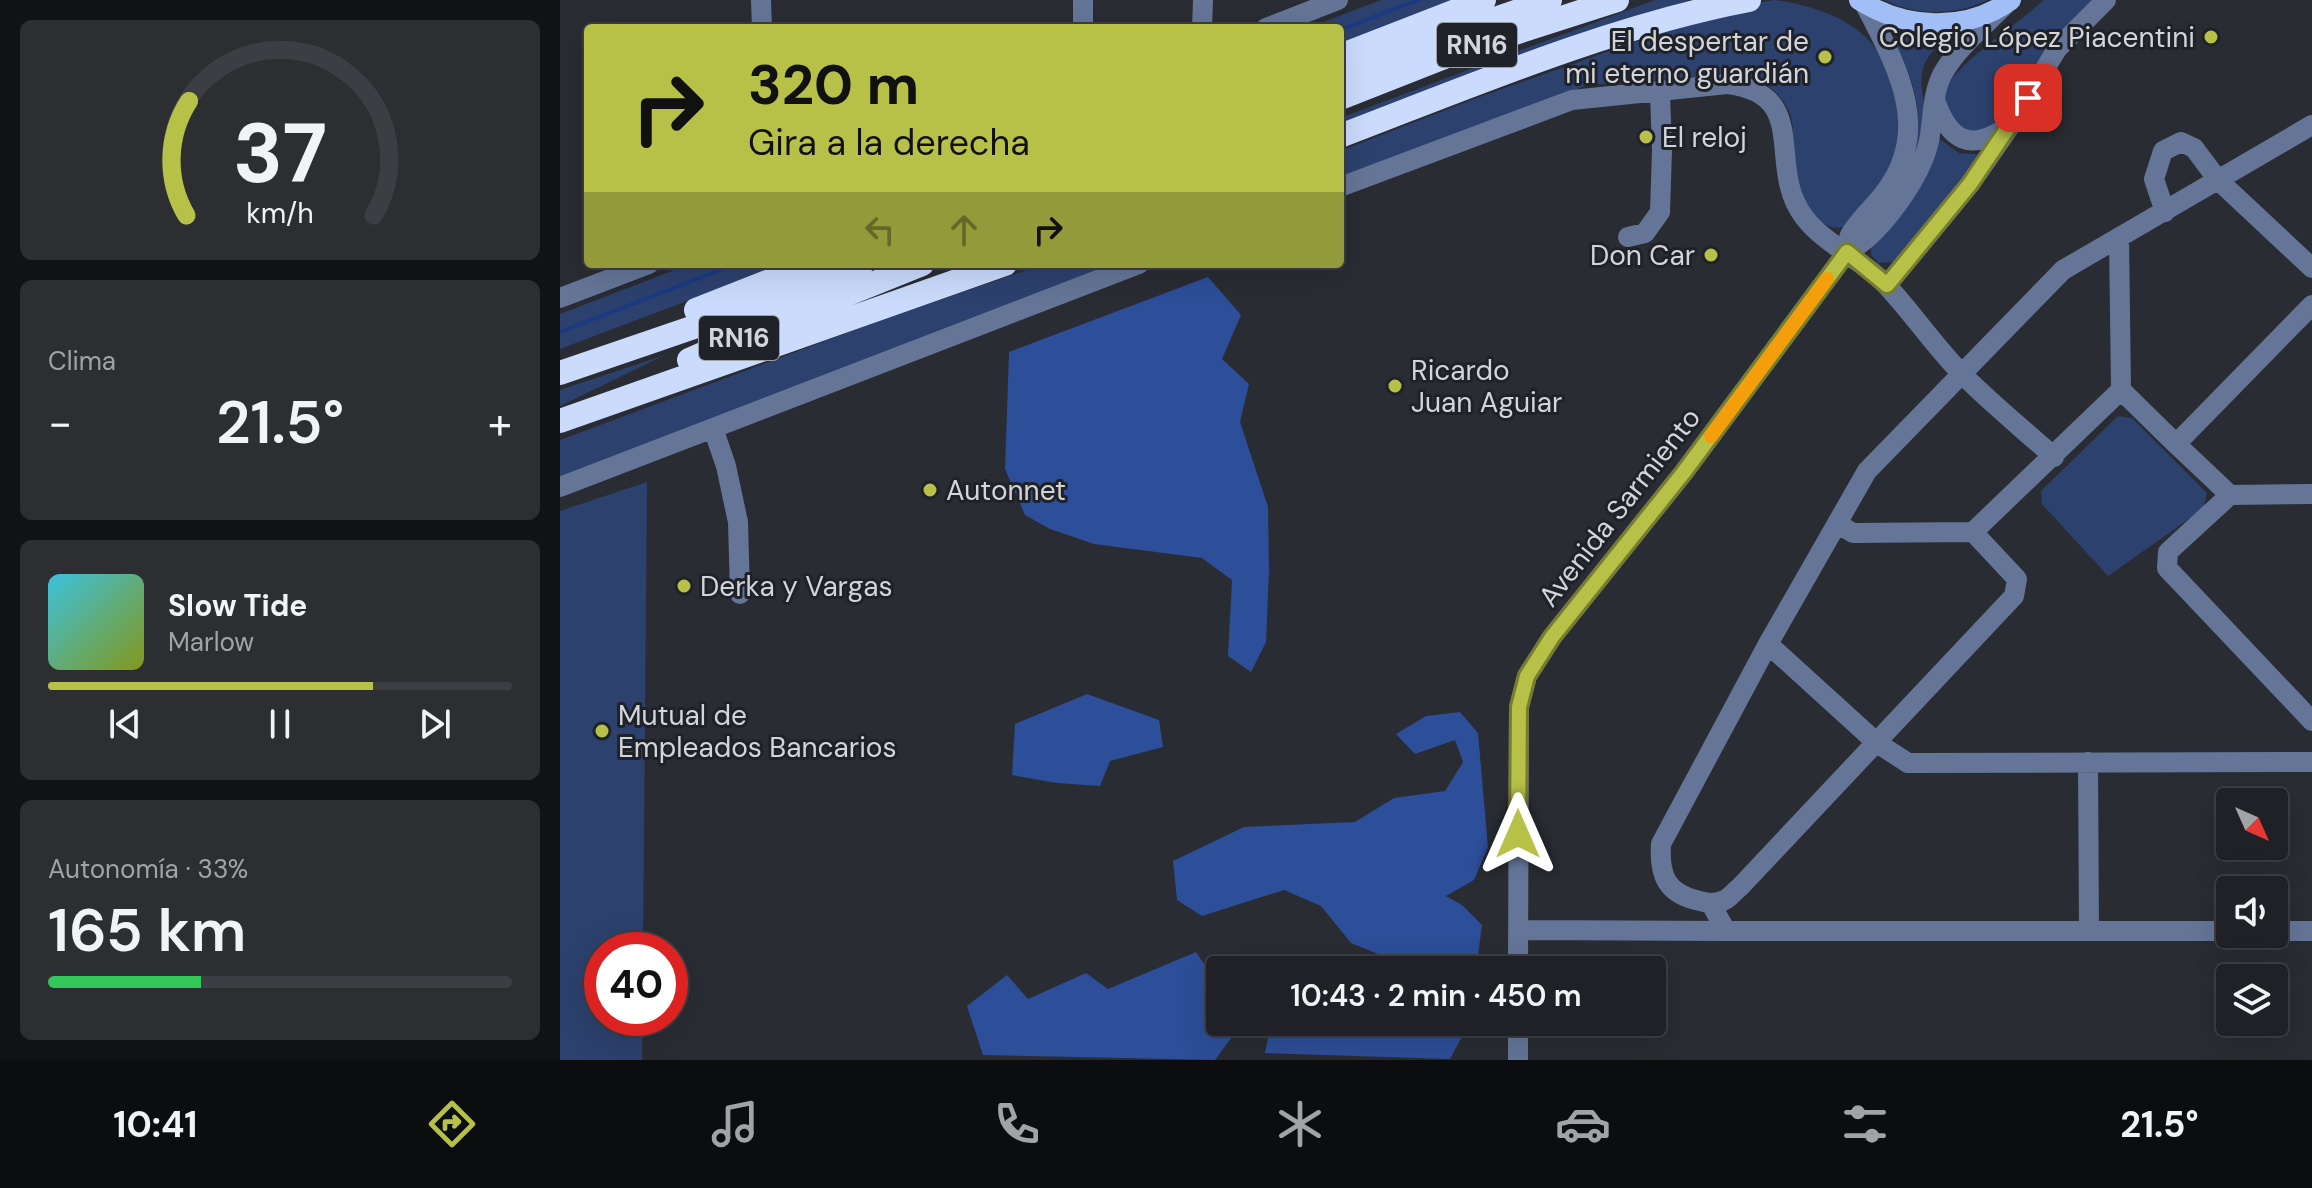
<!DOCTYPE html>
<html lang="es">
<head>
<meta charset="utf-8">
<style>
  :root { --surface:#1f2126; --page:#2c2e32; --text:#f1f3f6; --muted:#a1a3a7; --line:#3c3e43; --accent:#b7c148 }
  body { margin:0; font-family:"DM Sans",sans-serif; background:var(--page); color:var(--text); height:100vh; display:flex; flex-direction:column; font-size:30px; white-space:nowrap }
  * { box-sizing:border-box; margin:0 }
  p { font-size:26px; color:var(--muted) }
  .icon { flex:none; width:44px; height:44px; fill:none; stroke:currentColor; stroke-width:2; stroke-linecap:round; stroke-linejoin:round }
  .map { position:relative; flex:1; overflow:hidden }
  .sheet { display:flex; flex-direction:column; gap:20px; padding:20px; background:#111215; width:560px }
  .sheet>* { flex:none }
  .hud { position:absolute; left:24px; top:24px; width:760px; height:244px; border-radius:8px; box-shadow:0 8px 32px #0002,0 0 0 2px var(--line); background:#b7c148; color:#111; overflow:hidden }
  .needle { width:52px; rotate:135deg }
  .tools { position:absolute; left:1656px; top:788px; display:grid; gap:16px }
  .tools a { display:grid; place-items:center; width:72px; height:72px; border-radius:8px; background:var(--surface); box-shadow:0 8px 32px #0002,0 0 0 2px var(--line); font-size:40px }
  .speed { position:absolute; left:24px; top:932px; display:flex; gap:16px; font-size:40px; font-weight:700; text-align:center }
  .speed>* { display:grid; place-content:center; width:104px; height:104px; border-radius:50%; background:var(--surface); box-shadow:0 8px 32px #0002,0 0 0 2px var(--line); line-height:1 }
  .speed .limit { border:12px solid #d22; background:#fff; color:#111 }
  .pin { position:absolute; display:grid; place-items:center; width:68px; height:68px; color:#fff; margin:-34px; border-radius:16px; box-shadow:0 4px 12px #0006 }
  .me { position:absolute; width:88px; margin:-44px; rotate:0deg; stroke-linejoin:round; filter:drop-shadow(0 0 6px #0008) }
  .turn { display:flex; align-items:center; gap:28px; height:168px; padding:0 32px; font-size:36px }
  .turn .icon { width:104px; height:104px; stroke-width:2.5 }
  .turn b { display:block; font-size:56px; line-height:68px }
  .lanes { display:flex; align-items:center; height:76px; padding:0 32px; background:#0003; justify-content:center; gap:40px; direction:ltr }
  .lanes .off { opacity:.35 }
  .big { font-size:60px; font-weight:600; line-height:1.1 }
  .sheet .widget { flex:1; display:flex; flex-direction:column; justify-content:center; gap:12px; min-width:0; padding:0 28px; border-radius:12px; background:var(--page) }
  .sheet .dial { align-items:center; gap:0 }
  .dial svg { height:208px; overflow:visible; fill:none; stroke:var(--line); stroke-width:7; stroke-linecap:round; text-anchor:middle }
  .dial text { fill:var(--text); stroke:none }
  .song { display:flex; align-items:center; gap:24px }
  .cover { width:96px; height:96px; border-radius:12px; background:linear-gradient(135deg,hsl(190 70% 55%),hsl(70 70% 35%)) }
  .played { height:8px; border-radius:4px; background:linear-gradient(90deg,var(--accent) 70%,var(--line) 70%) }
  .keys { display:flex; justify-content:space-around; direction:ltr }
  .heat { display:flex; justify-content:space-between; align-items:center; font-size:44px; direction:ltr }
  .charge { height:12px; border-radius:6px; background:linear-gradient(90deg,#34c759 33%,var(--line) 0) }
  .trip { position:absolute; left:646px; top:956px; width:460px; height:80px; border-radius:8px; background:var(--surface); box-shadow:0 8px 32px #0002,0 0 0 2px var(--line); font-weight:600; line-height:80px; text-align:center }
  .tab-bar { display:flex; height:128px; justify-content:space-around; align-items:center; background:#0c0d0f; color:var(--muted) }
  .tab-bar .icon { width:56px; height:56px }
  .tab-bar .active { color:var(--accent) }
  .tab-bar b { font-size:36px; color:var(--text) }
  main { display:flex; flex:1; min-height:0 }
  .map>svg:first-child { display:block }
  .green { fill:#2c416e }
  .forest { fill:#2d4e98 }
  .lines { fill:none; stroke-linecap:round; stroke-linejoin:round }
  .stream { stroke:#1b3a82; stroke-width:4 }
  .minor { stroke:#647597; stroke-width:20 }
  .major { stroke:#a1bef6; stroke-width:20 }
  .highway { stroke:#cadbfd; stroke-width:24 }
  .route-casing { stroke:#777d2f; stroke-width:20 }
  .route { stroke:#b7c148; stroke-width:14 }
  .slow { stroke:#f59e0b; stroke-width:14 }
  .poi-dot { fill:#b7c148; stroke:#1f2228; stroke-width:3 }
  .labels { text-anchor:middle; stroke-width:6; stroke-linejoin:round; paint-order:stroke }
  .shield { fill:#1f2228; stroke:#9d9fa3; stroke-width:2 }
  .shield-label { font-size:26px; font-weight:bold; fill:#d3d5d8 }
  .poi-label { font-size:28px; fill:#d3d5d8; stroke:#1f2228; text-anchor:start }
  .street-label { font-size:28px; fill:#d3d5d8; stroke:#1f2228 }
</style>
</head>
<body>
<main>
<section class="sheet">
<div class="widget dial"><svg viewBox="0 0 100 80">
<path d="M14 69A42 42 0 1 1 86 69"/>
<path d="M14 69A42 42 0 0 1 15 25" stroke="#b7c148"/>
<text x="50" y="56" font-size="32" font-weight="700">37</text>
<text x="50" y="72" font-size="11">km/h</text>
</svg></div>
<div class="widget"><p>Clima</p>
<div class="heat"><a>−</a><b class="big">21.5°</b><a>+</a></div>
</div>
<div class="widget">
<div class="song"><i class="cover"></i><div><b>Slow Tide</b><p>Marlow</p></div></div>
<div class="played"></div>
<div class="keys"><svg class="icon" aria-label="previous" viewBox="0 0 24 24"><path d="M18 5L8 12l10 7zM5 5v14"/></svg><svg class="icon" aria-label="pause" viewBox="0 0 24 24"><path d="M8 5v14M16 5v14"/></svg><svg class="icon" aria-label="next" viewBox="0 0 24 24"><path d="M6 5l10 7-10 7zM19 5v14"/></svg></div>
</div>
<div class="widget"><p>Autonomía · 33%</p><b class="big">165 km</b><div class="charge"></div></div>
</section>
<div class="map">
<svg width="1752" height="1060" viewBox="0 0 1752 1060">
  <rect width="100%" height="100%" fill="#292c32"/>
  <path class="green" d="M821 0H902L780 47V28H747Z
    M1095 0H1129L780 131V118Z
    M1214 0C1251 4 1300 20 1320 55 1325 63 1328 74 1331 83 1338 102 1342 123 1339 143 1333 175 1306 202 1287 226 1275 230 1267 227 1258 219 1242 204 1235 177 1233 155 1232 140 1235 125 1229 111 1220 91 1201 79 1180 74L1028 85 780 179V151L914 99 1171 8Z
    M1324 0H1428C1394 16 1357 16 1324 0Z
    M1483 0H1534L1447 116 1426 130 1402 132 1382 98C1388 66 1458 26 1483 0Z
    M1349 36 1380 38 1381 43C1344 75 1372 101 1365 134 1361 149 1349 166 1342 181 1357 143 1364 117 1350 77 1345 66 1339 55 1335 42L1340 37Z
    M1377 137 1399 153 1423 155 1335 262 1319 263 1311 255V244C1348 207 1366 191 1377 137Z
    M130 264H225L0 349V314Z
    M484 264H559L0 479V440L313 323Z
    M105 355 0 406V390Z
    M1558 416 1572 418 1647 493 1643 509 1548 576 1482 504 1481 491Z
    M87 482 83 950H42V1018H83L82 1060H0V511Z"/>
  <path class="forest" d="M648 277 681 315 662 359 689 384 680 422 708 507 709 571 706 642 691 672 668 656 672 580 642 558 534 544 490 529 465 515 445 469 449 352Z
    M527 694 599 720 603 747 550 761 540 786 496 783 452 775 455 724Z
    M900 712 918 733 928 847 914 880 886 896 902 905 922 925 916 970H820L823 956 791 943 761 906 724 890 642 916 617 900 613 861 684 827 795 822 834 798 885 791 903 762 895 740 855 754 836 734 866 716Z
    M636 952 648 970 682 962 685 970H660V1022H683L655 1060 423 1055 407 1006 447 975 468 999 526 973 548 989Z
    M711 1022H910L890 1059 705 1053Z"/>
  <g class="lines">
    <path class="stream" d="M780 30 858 0
      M0 332 176 264"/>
    <path class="minor" d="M201 0 202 28
      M523 28V0
      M642 28 643 0
      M706 28 778 0
      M1375 100C1389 140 1409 153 1447 127
      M780 187 1012 100 1167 84C1253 94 1205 166 1244 217 1265 245 1304 260 1328 287 1354 315 1376 348 1403 375 1432 404 1464 430 1494 457
      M1605 212 1594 179 1603 151 1621 142 1634 148 1658 180 1752 268
      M1068 237 1085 233 1100 212 1102 150 1100 93
      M1287 252C1288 247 1288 239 1290 235 1299 219 1315 206 1325 192 1374 128 1335 63 1304 3
      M1327 285 1410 184 1453 122 1497 49 1546 0
      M0 298 89 264
      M1752 305 1616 444 1670 495 1752 494
      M1561 390 1616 444
      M153 428 166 466 178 522 180 594
      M0 487 579 264
      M1670 495 1608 552 1607 568 1752 721
      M1278 524 1293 533 1413 532 1561 390 1559 237
      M1413 532 1457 579 1454 596 1180 887C1175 891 1170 897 1165 900 1156 904 1149 904 1140 901 1106 894 1099 875 1101 844L1208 644 1307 471 1503 270 1752 125
      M1208 644 1317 743 1348 763 1752 762
      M1528 762 1529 931
      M1151 904 1166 931H1670
      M958 930 1166 931
      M1714 931H1752
      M958 970 959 707 967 676 992 637 1124 472 1287 252C1320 236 1361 177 1369 141 1373 120 1372 95 1382 75 1396 49 1423 27 1444 6
      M958 1060V1022"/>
    <path class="major" d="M1299 0C1345 29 1405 33 1451 0"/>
    <path class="highway" d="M780 56 924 0
      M780 77 880 38 990 0
      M780 98 902 50 1057 0
      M780 136C911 86 1052 26 1189 0
      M136 310 253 264
      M129 360 186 335 362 264
      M0 373 175 313 302 264
      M0 421 445 264"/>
  </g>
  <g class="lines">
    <g class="route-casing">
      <path id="route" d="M958 834 959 707 967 676 992 637 1124 472 1287 252 1327 285 1410 184 1468 98"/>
    </g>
    <use href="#route" class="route"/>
    <path class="slow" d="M1151 436 1267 279"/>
  </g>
  <g class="poi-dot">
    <circle cx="1651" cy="37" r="8"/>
    <circle cx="1265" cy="57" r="8"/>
    <circle cx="1086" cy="137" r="8"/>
    <circle cx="1151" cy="255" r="8"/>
    <circle cx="835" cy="386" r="8"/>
    <circle cx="370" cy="490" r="8"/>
    <circle cx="124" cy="586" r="8"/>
    <circle cx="42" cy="731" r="8"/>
  </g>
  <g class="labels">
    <g class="shield">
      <rect x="877" y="23" width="80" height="44" rx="6"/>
      <rect x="139" y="316" width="80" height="44" rx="6"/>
    </g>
    <g class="shield-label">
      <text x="917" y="54">RN16</text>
      <text x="179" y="347">RN16</text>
    </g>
    <g class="poi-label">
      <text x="1635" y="47" text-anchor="end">Colegio López Piacentini</text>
      <text x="1249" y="51" text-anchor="end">El despertar de<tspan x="1249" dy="32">mi eterno guardián</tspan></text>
      <text x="1102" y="147">El reloj</text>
      <text x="1135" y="265" text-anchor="end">Don Car</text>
      <text x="851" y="380">Ricardo<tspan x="851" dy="32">Juan Aguiar</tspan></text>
      <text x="386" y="500">Autonnet</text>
      <text x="140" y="596">Derka y Vargas</text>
      <text x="58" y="725">Mutual de<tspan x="58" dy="32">Empleados Bancarios</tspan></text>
    </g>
    <g class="street-label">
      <text transform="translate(1059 507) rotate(-52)" y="10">Avenida Sarmiento</text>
    </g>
  </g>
</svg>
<div class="tools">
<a><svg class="needle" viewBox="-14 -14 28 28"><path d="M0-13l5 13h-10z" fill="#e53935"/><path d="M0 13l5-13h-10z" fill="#a1a3a7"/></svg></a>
<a><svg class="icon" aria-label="sound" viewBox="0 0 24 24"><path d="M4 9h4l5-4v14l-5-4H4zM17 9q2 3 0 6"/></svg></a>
<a><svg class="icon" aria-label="layers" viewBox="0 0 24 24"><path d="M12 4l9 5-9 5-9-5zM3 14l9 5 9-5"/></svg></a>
</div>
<div class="speed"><div class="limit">40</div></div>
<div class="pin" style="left:1468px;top:98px;background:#d93025"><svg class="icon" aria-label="arrive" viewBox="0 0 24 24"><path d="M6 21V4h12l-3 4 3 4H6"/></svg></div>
<svg class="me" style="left:958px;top:834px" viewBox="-20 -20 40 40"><path d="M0-17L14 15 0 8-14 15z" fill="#b7c148" stroke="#fff" stroke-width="4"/></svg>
<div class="trip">10:43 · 2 min · 450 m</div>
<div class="hud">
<div class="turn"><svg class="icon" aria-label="right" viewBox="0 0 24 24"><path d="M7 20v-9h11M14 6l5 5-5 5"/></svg><div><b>320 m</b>Gira a la derecha</div></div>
<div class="lanes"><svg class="icon off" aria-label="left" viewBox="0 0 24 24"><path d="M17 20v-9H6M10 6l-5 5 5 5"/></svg><svg class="icon off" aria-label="ahead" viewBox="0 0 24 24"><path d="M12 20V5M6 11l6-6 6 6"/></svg><svg class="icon" aria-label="right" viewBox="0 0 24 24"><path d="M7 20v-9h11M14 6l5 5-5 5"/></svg></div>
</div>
</div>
</main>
<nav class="tab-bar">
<b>10:41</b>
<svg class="icon active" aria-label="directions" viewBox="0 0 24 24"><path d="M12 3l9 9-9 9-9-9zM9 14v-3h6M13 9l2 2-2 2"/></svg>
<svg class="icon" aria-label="music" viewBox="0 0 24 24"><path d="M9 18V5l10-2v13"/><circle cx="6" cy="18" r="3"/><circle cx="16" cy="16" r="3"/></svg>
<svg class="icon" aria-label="phone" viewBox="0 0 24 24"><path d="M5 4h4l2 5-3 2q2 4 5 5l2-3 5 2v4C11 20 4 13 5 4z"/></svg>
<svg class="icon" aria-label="climate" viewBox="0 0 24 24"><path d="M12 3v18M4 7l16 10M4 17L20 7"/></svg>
<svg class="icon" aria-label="car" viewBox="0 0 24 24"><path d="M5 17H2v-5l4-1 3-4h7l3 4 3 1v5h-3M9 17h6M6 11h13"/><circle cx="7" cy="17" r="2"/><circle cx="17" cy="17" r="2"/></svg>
<svg class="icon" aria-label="filters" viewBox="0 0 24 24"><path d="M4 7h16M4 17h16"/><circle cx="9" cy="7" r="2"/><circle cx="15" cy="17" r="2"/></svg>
<b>21.5°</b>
</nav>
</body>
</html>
